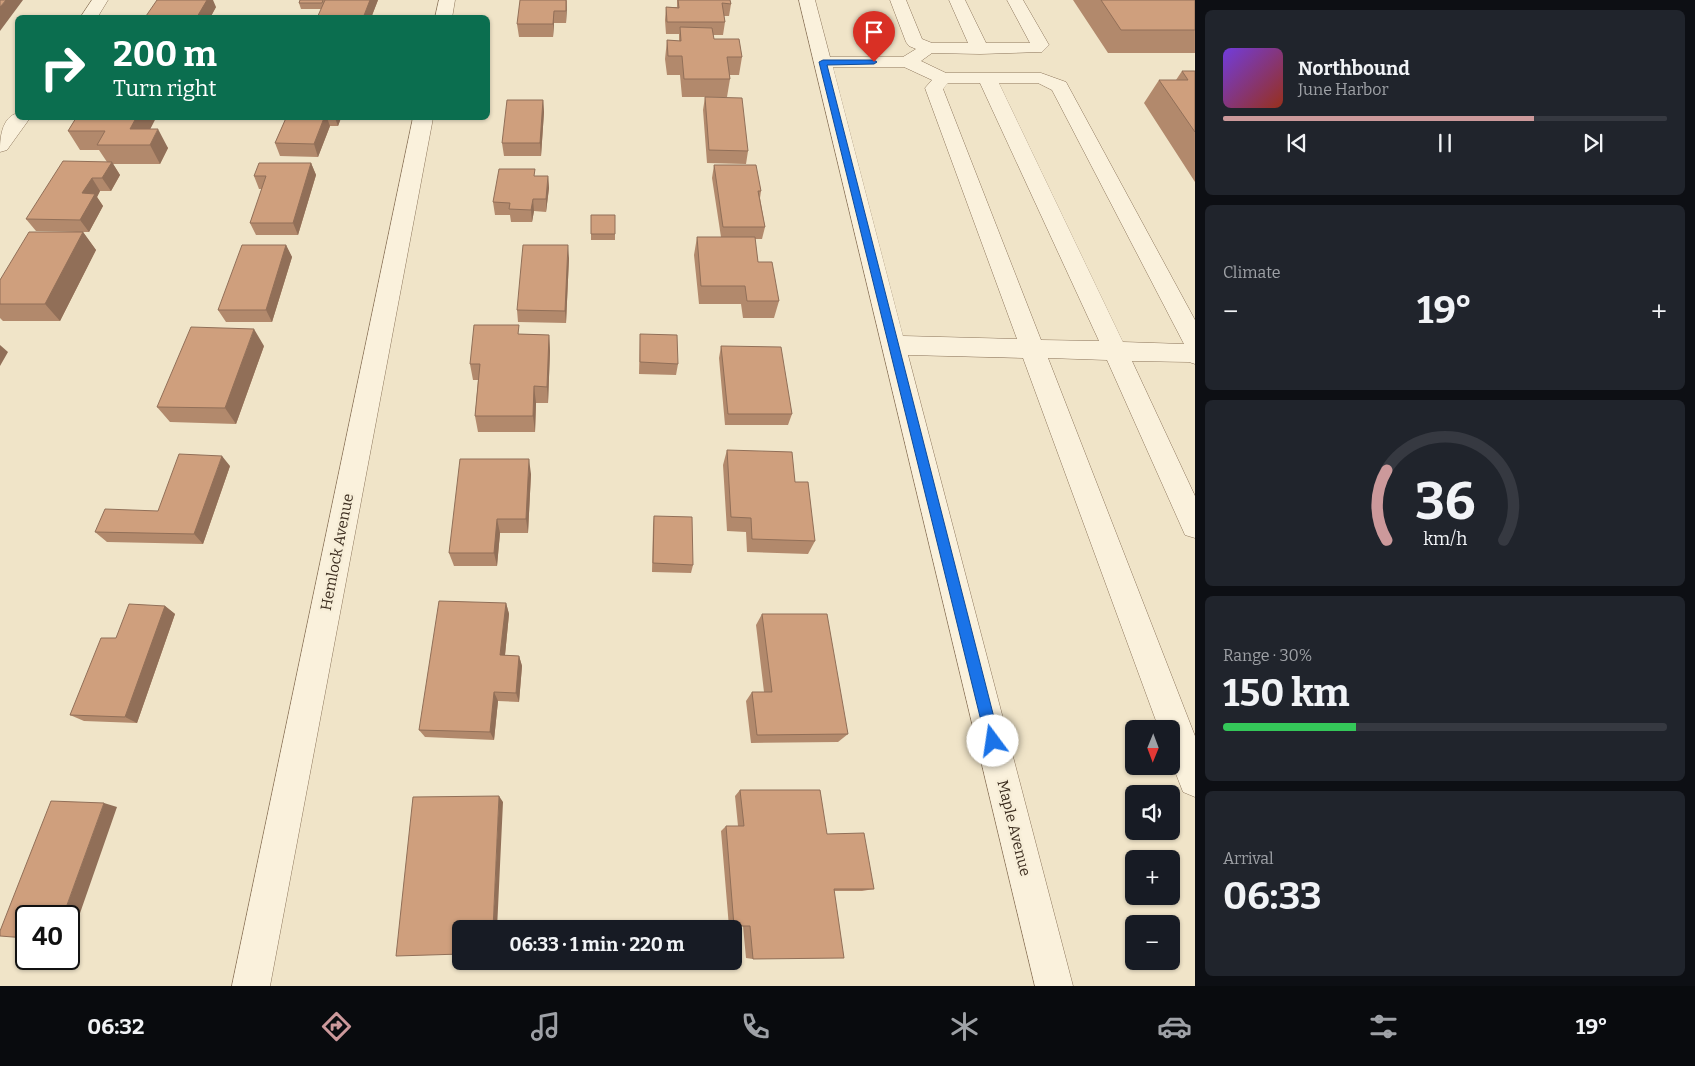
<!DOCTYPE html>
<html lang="en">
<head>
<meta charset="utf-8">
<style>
  :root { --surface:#171b24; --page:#20242c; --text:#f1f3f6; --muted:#9ea1a6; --line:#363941; --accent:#cc999b }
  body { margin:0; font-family:Bitter,serif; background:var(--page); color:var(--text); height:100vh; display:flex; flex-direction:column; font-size:19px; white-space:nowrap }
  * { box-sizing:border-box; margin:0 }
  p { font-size:16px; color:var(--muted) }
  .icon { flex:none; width:28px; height:28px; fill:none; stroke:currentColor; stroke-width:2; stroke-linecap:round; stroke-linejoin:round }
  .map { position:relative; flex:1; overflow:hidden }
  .drawer { display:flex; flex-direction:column; gap:10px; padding:10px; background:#0d0f14; width:500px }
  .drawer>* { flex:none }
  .banner { position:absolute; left:15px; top:15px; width:475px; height:105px; border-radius:8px; box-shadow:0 1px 4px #0004; background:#0b6e4f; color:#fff; overflow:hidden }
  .needle { width:32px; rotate:181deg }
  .fabs { position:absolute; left:1125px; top:720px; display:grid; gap:10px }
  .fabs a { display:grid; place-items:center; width:55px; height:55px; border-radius:8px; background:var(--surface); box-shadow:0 1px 4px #0004; font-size:25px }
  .speed { position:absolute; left:15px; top:905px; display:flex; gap:10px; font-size:25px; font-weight:700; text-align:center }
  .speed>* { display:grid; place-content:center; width:65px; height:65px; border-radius:50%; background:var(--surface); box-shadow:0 1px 4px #0004; line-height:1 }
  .speed .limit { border:2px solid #111; border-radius:8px; background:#fff; color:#111 }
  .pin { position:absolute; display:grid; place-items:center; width:42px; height:42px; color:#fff; margin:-51px -21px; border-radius:50% 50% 50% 0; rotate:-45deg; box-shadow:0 0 5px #0007 }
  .pin .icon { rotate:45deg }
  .me { position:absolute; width:55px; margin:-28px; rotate:346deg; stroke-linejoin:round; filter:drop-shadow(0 0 4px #0008) }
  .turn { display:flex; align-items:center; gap:18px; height:105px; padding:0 15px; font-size:22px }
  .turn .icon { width:65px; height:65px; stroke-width:2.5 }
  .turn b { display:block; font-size:35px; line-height:42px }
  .big { font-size:38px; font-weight:700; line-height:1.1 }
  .drawer .widget { flex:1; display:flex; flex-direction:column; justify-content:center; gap:8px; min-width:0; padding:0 18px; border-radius:8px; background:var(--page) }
  .drawer .dial { align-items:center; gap:0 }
  .dial svg { height:130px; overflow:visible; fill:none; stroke:var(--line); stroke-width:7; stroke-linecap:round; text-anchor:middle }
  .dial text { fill:var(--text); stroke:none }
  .song { display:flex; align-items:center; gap:15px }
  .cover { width:60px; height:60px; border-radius:8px; background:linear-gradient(135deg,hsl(260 70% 55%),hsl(10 70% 35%)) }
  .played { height:5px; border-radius:2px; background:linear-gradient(90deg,var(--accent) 70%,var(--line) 70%) }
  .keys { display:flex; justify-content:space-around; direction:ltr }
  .heat { display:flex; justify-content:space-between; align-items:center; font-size:28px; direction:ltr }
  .charge { height:8px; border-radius:4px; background:linear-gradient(90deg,#34c759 30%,var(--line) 0) }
  .trip { position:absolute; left:452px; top:920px; width:290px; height:50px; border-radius:8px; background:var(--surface); box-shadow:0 1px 4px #0004; font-weight:700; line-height:50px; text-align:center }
  .tabs { display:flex; height:80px; justify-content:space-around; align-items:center; background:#090b0e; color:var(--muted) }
  .tabs .icon { width:35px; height:35px }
  .tabs .active { color:var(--accent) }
  .tabs b { font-size:22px; color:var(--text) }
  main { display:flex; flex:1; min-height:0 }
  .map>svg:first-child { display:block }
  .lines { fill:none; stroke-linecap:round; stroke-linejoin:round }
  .minor-casing { stroke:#8d765c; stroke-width:1 }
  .minor { fill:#faf1dc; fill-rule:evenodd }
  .wall { fill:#b2896c }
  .shaded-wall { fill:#916f58 }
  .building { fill:#cf9f7d; stroke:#916f58 }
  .route { fill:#1a73e8; stroke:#114b97 }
  .labels { text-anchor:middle; stroke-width:5; stroke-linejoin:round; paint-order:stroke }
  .street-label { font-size:15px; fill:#3d2e20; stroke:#f7eed8 }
</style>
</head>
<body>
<main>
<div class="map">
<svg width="1195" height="986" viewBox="0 0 1195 986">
  <rect width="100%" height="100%" fill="#f0e4c8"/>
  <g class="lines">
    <g class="minor-casing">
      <path id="minor" d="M92 0H108L97 18H80Z
        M439 0H455L452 18H435Z
        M799 0H815L830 57H903L916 49 909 46 906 42 890 0H906L922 39 932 43H968L949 0H965L986 43H1030L1007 0H1023L1049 45 1042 52 980 54 932 53 921 61 946 73H1041L1066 82 1195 320V364L1189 362 1132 361 1195 496V538L1185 535 1107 360 1048 358 1195 736V797L1183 792 1171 761V729H1159L1023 358 908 355 1073 986H1035ZM833 67H904L932 80 925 88 1017 339 903 336ZM948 83H980L1099 341 1041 340 943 89ZM999 83H1038L1052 90 1184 344 1123 342Z
        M18 113V118H30L7 150 0 152C0 139 1 117 18 113Z
        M413 118H433L270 986H232Z"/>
    </g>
    <use href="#minor" class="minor"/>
  </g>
  <path class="wall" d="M300 0H378L371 18 321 9H301L299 3Z
    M567 0 566 23H554L553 37H519L517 24Z
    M677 0H730L731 4 729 16H724L725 22 723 35H713L714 39 742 57 739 75H730V79L727 97H682L680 75H667L665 59 667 40 679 41V34H666L665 20 666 7H677Z
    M1073 0H1195V53H1108Z
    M216 7 210 18H147L146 16Z
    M1182 71H1195V182L1144 103 1159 80H1176Z
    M705 97 748 151 746 164 707 163 703 110Z
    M543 100 544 112 541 156H504L502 143Z
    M76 118H155L150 129 168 148 160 164H113L120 175 111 191H100L97 197 103 206 89 232H83L96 250 60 321H3L0 318V280L77 232 36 231 26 219 107 162 99 150H80L68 131Z
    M286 118H341L338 126H330L318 157 280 156 275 143Z
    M311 163 316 175 298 235H256L250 223 262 189H259L254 176Z
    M714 165 761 191 760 198 765 227 762 239H755L758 262 779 301 774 318H743L741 304H699L694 255 697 237H721L712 178Z
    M536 176H548L549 188 546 212 534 211 532 222H511L510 215H495L493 202Z
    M591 215 615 234V240H591Z
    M286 245 292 257 272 322H226L218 310Z
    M569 258 566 323 518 322 517 310Z
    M520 334 549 335 550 351 548 403H536L535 432H478L475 416 478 380H473L470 364Z
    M640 334 678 364 676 375 639 374Z
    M264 346 236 424 170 422 157 407Z
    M721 346 792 414 788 425H725L719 358Z
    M727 450 795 482 815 541 808 554 747 552 746 532 727 531 723 465Z
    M230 466 203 544 107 542 95 532 158 511Z
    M531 474 528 533H500L497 566H454L449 553Z
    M654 516 693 565 691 573 652 572 653 525Z
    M506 603 509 614 505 655 519 656 522 666 519 702 498 701 494 740 425 737 419 730Z
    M165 606 175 614 137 723 84 721 70 715 116 638Z
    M762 614 848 734 838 742 751 743 746 701 752 692H764L756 625Z
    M740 790 827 834 874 889 862 891H834L753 959 746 958 743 926 729 927 721 831 726 826H738L735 796Z"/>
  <path class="shaded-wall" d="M6 0H23L0 31V7Z
    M202 0H213L216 7 210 18 197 17Z
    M370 0H378L371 18H363Z
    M567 0V7L566 23V11Z
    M554 11V23L553 37V24Z
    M543 100 544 112 541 156 540 143Z
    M136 118H156L142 145 130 129Z
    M324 118H327L330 126 318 157 314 144Z
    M335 118H341L338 126Z
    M158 129 168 148 160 164 150 145Z
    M112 162 120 175 111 191 102 178Z
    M311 163 316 175 298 235 293 223Z
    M548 176 549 188 546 212V199Z
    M92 178 100 191 97 197 103 206 89 232 80 220 82 193Z
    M533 199 534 211 532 222 531 210Z
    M83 232 96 250 60 321 45 304Z
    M286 245 292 257 272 322 266 310Z
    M568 245 569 258 566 323 565 311Z
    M254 329 264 346 236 424 225 408Z
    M549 335 550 351 548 403 547 387Z
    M0 345 8 352 0 366Z
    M534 386 536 403 535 432 533 416Z
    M222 456 230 466 203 544 194 534Z
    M529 459 531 474 528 533 526 519Z
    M497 519 500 533 497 566 494 553Z
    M506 603 509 614 504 665 500 655Z
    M165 606 175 614 137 723 125 717Z
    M519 656 522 666 519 702 516 693Z
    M494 692 498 701 494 740 490 732Z
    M499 796 503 802 497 929H493Z
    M104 803 117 807 71 939H69V916H63Z"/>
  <path class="building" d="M0 0H6L0 7Z
    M157 0H207L197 17 146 16Z
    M300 0H323L322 3H299Z
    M325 0H370L363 18H317Z
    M520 0H566V11H554L553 24H517Z
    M678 0H730L731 4 722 3 725 22H667L666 7 679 8Z
    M1101 0H1195V30H1121Z
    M680 27 712 28 714 39H739L742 57H727L730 79H684L682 56H668L667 40 681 41Z
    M1182 71H1195V132L1159 80H1188Z
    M705 97 742 98 748 151 709 150Z
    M507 100H543L540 143H502Z
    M76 118H136L130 129H158L150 145H97L105 131H68Z
    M286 118H324L314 144 275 143Z
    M63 161 112 162 102 178H92L82 193 95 194 80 220 26 219Z
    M259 163H311L293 223H250L266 176H254Z
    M714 165H756L761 191H758L765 227H723Z
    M499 169H535L534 176H548L546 199H533L531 210 509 209 510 203 493 202Z
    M591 215H615V234H591Z
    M29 232H83L45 304H0V280Z
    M697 237H755L758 262H772L779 301H747L745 286H701Z
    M242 245H286L266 310H218Z
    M523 245H568L565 311 517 310Z
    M474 325H519L518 334 549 335 547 387 534 386 533 416H475L480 364H470Z
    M191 327 254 329 225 408 157 407Z
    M640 334 677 335 678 364 640 362Z
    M721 346 781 347 792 414H728Z
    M727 450 792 452 795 482H808L815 541 752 539 751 518 731 517Z
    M179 454 222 456 194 534 95 532 105 509 158 511Z
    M460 459H529L526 519H497L494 553H449Z
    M654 516 692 517 693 565 653 563Z
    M439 601 506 603 500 655 519 656 516 693 494 692 490 732 419 730Z
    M129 604 165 606 125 717 70 715 101 638H116Z
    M762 614H827L848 734 757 735 752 692H772Z
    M740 790H820L827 834 864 833 874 889H834L844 958 753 959 750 926H734L726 826H744Z
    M499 796 493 929H461V954L396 956 413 797Z
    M51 801 104 803 63 916H26V938L0 936V931Z"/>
  <path class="route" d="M823 60H874L877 62 874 64 827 65 1000 741 998 746 993 748 988 746 986 741 819 62Z"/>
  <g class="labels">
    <g class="street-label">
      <text transform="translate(337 552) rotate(-79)" y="5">Hemlock Avenue</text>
      <text transform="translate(1014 828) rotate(76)" y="5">Maple Avenue</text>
    </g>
  </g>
</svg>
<div class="fabs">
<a><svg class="needle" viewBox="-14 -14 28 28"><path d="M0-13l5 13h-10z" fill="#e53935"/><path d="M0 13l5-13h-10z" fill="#9ea1a6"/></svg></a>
<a><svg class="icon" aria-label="sound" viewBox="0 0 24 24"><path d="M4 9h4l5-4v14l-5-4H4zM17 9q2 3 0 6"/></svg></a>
<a>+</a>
<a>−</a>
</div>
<div class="speed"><div class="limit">40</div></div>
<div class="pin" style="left:874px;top:62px;background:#d93025"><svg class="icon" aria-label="arrive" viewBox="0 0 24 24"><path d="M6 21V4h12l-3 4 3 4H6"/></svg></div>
<svg class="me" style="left:993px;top:741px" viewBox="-20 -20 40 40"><circle r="19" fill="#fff"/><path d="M0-13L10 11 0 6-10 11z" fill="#1a73e8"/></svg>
<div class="trip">06:33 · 1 min · 220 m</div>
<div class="banner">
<div class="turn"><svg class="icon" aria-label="right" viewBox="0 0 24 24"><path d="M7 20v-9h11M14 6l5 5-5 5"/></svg><div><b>200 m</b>Turn right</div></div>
</div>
</div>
<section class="drawer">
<div class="widget">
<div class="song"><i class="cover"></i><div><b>Northbound</b><p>June Harbor</p></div></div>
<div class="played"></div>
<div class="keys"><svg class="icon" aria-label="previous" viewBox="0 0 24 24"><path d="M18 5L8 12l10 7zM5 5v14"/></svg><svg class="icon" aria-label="pause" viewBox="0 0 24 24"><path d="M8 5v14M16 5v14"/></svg><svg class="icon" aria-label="next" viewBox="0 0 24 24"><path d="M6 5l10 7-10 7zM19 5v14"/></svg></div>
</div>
<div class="widget"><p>Climate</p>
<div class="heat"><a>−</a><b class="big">19°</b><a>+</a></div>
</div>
<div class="widget dial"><svg viewBox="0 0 100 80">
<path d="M14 69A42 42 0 1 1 86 69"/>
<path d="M14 69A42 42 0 0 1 14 26" stroke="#cc999b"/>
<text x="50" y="56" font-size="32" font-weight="700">36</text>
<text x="50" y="72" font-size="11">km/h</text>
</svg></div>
<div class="widget"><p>Range · 30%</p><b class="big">150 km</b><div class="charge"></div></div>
<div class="widget"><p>Arrival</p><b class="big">06:33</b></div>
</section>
</main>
<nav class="tabs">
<b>06:32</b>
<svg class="icon active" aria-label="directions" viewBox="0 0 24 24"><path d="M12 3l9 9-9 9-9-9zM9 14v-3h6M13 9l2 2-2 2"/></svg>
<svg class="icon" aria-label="music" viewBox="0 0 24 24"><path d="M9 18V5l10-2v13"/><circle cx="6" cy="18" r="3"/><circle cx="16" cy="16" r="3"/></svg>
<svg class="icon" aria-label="phone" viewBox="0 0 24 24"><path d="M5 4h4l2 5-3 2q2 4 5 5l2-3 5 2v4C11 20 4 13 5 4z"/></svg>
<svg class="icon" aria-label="climate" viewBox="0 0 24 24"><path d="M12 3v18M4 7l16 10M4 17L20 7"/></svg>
<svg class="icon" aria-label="car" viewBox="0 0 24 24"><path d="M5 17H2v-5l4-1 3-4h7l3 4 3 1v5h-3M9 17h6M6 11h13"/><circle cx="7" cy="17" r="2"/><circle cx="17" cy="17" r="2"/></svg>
<svg class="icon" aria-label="filters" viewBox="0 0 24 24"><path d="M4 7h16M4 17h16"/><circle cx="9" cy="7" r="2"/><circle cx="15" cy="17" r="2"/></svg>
<b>19°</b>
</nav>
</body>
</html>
